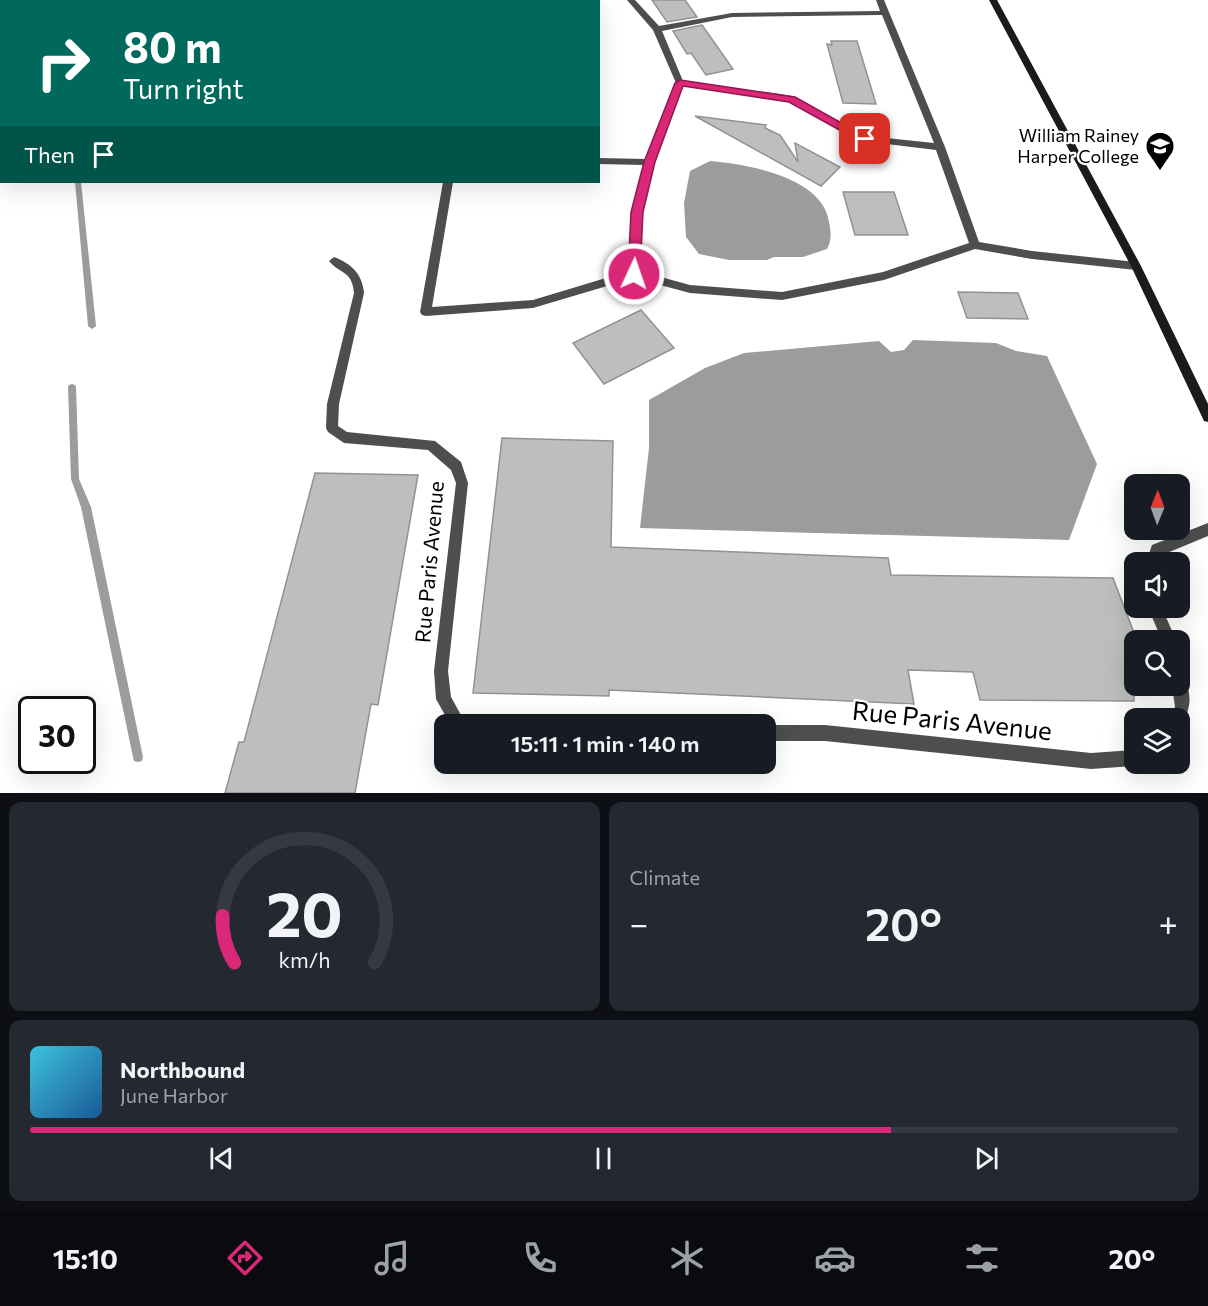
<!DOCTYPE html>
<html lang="en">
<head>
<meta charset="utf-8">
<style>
  :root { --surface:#171b24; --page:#242831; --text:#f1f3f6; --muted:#9ea1a6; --line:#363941; --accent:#db2777 }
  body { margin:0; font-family:Commissioner,sans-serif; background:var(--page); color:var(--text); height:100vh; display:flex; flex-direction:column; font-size:22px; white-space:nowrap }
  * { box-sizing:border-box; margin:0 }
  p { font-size:20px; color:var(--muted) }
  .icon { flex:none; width:33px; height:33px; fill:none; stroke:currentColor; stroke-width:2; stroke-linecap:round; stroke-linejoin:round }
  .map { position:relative; height:793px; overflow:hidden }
  .sheet { display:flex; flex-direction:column; gap:9px; padding:9px; background:#0d0f14; flex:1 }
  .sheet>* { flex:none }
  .top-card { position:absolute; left:0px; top:0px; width:600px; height:183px; box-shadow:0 6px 24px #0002; background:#00695c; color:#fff; overflow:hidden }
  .needle { width:39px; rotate:1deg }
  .buttons { position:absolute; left:1124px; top:474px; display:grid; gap:12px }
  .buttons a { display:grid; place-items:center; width:66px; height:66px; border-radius:12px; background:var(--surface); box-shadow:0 6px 24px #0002; font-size:30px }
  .speed { position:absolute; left:18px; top:696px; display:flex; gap:12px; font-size:30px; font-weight:700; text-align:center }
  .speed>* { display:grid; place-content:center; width:78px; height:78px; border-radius:50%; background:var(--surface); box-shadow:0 6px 24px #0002; line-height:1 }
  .speed .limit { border:3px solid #111; border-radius:9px; background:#fff; color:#111 }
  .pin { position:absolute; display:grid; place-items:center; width:51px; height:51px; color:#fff; margin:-26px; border-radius:12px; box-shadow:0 3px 9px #0006 }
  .me { position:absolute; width:66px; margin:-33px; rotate:3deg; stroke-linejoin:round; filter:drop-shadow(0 0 4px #0008) }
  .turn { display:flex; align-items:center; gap:21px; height:126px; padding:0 24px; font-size:27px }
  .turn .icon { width:78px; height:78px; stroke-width:2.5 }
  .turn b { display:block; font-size:42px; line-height:51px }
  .then { display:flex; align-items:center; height:57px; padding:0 24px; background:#0003; gap:12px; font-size:22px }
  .big { font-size:45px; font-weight:600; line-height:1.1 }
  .sheet .tile { flex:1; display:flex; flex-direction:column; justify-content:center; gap:9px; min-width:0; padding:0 21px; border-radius:12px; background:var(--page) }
  .sheet .dial { align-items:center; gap:0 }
  .dial svg { height:156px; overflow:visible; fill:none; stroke:var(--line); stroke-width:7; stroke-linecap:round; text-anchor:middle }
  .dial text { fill:var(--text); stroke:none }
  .song { display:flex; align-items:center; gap:18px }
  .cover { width:72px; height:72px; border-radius:9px; background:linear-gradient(135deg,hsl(190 70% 55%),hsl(210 70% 35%)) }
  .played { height:6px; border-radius:3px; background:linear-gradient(90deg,var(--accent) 75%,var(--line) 75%) }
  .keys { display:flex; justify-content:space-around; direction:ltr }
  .heat { display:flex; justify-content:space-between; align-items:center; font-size:33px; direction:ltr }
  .sheet .tiles { flex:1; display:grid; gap:9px; grid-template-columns:1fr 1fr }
  .tile:last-child { grid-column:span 2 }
  .trip { position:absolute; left:434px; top:714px; width:342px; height:60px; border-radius:12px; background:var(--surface); box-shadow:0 6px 24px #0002; font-weight:600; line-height:60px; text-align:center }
  .tabs { display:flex; height:96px; justify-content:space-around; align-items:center; background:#090b0e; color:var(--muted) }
  .tabs .icon { width:42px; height:42px }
  .tabs .active { color:var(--accent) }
  .tabs b { font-size:27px; color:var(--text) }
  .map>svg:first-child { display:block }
  .water { fill:#9c9c9c }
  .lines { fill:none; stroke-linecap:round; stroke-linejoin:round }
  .stream { fill:#9c9c9c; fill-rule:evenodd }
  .building { fill:#bebebe; stroke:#929292; stroke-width:1.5 }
  .street { fill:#4e4e4e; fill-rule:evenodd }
  .secondary { fill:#1b1b1b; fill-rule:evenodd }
  .route { fill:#db2777; stroke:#8e194d; stroke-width:1.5 }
  .labels { text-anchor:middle; stroke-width:4.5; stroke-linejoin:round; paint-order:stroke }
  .far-poi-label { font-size:18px; fill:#000; stroke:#fff; text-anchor:end }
  .street-label { font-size:21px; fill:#000; stroke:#fff }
  .near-street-label { font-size:26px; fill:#000; stroke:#fff }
</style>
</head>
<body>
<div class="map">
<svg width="1208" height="793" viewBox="0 0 1208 793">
  <rect width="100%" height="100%" fill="#fff"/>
  <path class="water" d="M710 161C747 164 823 177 829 222 831 233 832 239 827 249L803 257H774L767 260H729L699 254 686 237 684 203 690 171Z
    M913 340 996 343 1016 351 1047 356 1097 464 1069 540 640 528 649 448V400L705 368 744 353 879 341 891 352 904 350Z"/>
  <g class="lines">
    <path class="stream" d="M0 124H2V128H0Z
      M75 182H81L96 326 92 329 88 326Z
      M72 384 75 385 76 387 79 479 91 507 143 757 142 761 138 762 134 761 133 757 81 507 71 479 68 387 69 385Z"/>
  </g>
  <path class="building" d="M652 0H685L697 17 667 22Z
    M702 25 733 69 706 75 691 53 687 54 673 31Z
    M831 41H857L876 104 843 103 827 44 832 45Z
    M695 116 766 125 765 128 780 135 798 162 795 143 840 167 821 186Z
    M843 192H894L908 235H855Z
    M958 292 1018 293 1028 319 967 318Z
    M641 310 674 348 604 384 573 343Z
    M502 438 613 441 611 547 888 558 891 575 1113 578 1134 633V701L980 700 973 672 908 670 914 704 609 690V696L473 693Z
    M315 473 418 475 378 705 371 704 355 793H225L239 742H244Z"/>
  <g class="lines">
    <path class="street" d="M4 0H14L2 2Z
      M240 0H248L250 2H241Z
      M284 0H294L282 2Z
      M390 0H398V2H390Z
      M476 0H484V2H476Z
      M627 0H635L659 26 732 13 880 11 876 0H884L945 147 979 242 1032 251 1136 262 1141 266 1136 270 1032 259 975 249 884 280 782 300 690 293 634 278 533 308 426 316 422 315 420 312 443 182H453L432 307 533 300 629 271 632 212 644 165 598 164V158L646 159 676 83 653 30ZM882 15 934 143 867 136 792 96 683 81 662 31 732 17ZM683 86 790 101 862 141 936 150 969 243 883 272 782 292 690 285 639 271 642 212 654 162Z
      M0 107H2V113H0Z
      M334 257C352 264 362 274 364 293L339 404 338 426 347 432 435 441 461 462 468 483 448 671 451 697 466 724H450L436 699 434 671 456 483 451 470 428 450 344 443 328 432 326 428 327 404 354 293C352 270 341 275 329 261Z
      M1208 523V536L1162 555 1160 562H1146L1152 545Z
      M1148 608H1162L1176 640H1162Z
      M1179 674 1184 677C1192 695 1191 706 1183 723L1179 725V718H1170L1175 707 1172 686H1179Z
      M765 725H825L1091 753 1134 750V764H1140L1134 766 1091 769 825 741H765Z"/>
    <path class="secondary" d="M989 0H997L1141 266 1208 404V422L1204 421 1131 266Z"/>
  </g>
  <path class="route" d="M680 80 795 97 870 139 868 142H861L789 102 683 86 655 162 643 212 640 274 634 279 628 274 631 212 644 162 675 83Z"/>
  <defs>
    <g id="university-pin" transform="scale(1.5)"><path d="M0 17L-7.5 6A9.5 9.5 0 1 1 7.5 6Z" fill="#000" stroke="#fff"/><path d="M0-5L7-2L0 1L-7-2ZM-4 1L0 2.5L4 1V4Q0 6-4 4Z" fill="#fff"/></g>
  </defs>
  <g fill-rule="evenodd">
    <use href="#university-pin" x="1160" y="146"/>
  </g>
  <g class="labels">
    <g class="far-poi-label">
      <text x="1139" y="142">William Rainey<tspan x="1139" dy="21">Harper College</tspan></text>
    </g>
    <g class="street-label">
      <text transform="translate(430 562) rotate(-85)" y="7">Rue Paris Avenue</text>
    </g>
    <g class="near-street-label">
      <text transform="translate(952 721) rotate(6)" y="9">Rue Paris Avenue</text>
    </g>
  </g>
</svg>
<div class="buttons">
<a><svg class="needle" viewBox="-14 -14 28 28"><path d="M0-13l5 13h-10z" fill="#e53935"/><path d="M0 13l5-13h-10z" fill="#9ea1a6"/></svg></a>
<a><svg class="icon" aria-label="sound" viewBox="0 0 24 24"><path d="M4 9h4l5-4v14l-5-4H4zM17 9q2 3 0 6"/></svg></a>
<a><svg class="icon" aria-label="search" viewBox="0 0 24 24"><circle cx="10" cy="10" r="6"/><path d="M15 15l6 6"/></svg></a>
<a><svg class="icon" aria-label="layers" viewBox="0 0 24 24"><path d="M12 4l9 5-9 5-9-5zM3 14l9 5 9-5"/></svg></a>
</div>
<div class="speed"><div class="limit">30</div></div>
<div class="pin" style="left:865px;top:139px;background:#d93025"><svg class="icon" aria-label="arrive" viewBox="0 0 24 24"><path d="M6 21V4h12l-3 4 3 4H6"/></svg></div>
<svg class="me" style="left:634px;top:274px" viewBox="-20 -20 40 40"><circle r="17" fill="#db2777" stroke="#fff" stroke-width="3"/><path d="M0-11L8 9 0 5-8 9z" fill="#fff"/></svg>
<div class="trip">15:11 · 1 min · 140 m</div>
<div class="top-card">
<div class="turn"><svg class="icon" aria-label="right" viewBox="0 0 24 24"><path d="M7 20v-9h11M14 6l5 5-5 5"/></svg><div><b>80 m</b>Turn right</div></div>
<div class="then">Then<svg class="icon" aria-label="arrive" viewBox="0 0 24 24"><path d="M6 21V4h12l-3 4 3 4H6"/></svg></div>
</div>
</div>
<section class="sheet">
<div class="tiles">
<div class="tile dial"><svg viewBox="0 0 100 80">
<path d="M14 69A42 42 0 1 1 86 69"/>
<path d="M14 69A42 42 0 0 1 8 45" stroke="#db2777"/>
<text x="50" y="56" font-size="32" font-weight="700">20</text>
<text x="50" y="72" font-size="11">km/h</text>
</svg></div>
<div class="tile"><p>Climate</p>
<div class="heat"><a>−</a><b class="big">20°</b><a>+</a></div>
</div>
<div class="tile">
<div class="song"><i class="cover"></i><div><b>Northbound</b><p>June Harbor</p></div></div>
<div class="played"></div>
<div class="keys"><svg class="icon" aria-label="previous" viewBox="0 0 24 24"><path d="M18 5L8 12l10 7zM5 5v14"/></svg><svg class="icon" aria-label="pause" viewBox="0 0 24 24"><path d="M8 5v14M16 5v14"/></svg><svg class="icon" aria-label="next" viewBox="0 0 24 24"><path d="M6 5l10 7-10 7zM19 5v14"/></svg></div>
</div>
</div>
</section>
<nav class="tabs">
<b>15:10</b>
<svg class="icon active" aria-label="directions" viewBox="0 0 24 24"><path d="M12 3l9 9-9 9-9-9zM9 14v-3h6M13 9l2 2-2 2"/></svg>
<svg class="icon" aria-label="music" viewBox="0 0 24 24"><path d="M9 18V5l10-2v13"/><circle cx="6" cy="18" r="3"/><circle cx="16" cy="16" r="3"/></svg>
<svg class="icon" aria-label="phone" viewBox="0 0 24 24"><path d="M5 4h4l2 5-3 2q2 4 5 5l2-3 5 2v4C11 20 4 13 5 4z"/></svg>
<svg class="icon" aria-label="climate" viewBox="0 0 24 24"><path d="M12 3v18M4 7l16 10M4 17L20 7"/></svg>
<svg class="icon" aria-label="car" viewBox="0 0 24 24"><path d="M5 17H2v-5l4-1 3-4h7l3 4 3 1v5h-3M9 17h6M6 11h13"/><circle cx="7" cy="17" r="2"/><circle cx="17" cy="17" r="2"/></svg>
<svg class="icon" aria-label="filters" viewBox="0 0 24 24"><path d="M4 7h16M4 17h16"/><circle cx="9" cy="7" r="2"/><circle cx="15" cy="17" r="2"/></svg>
<b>20°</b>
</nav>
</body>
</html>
